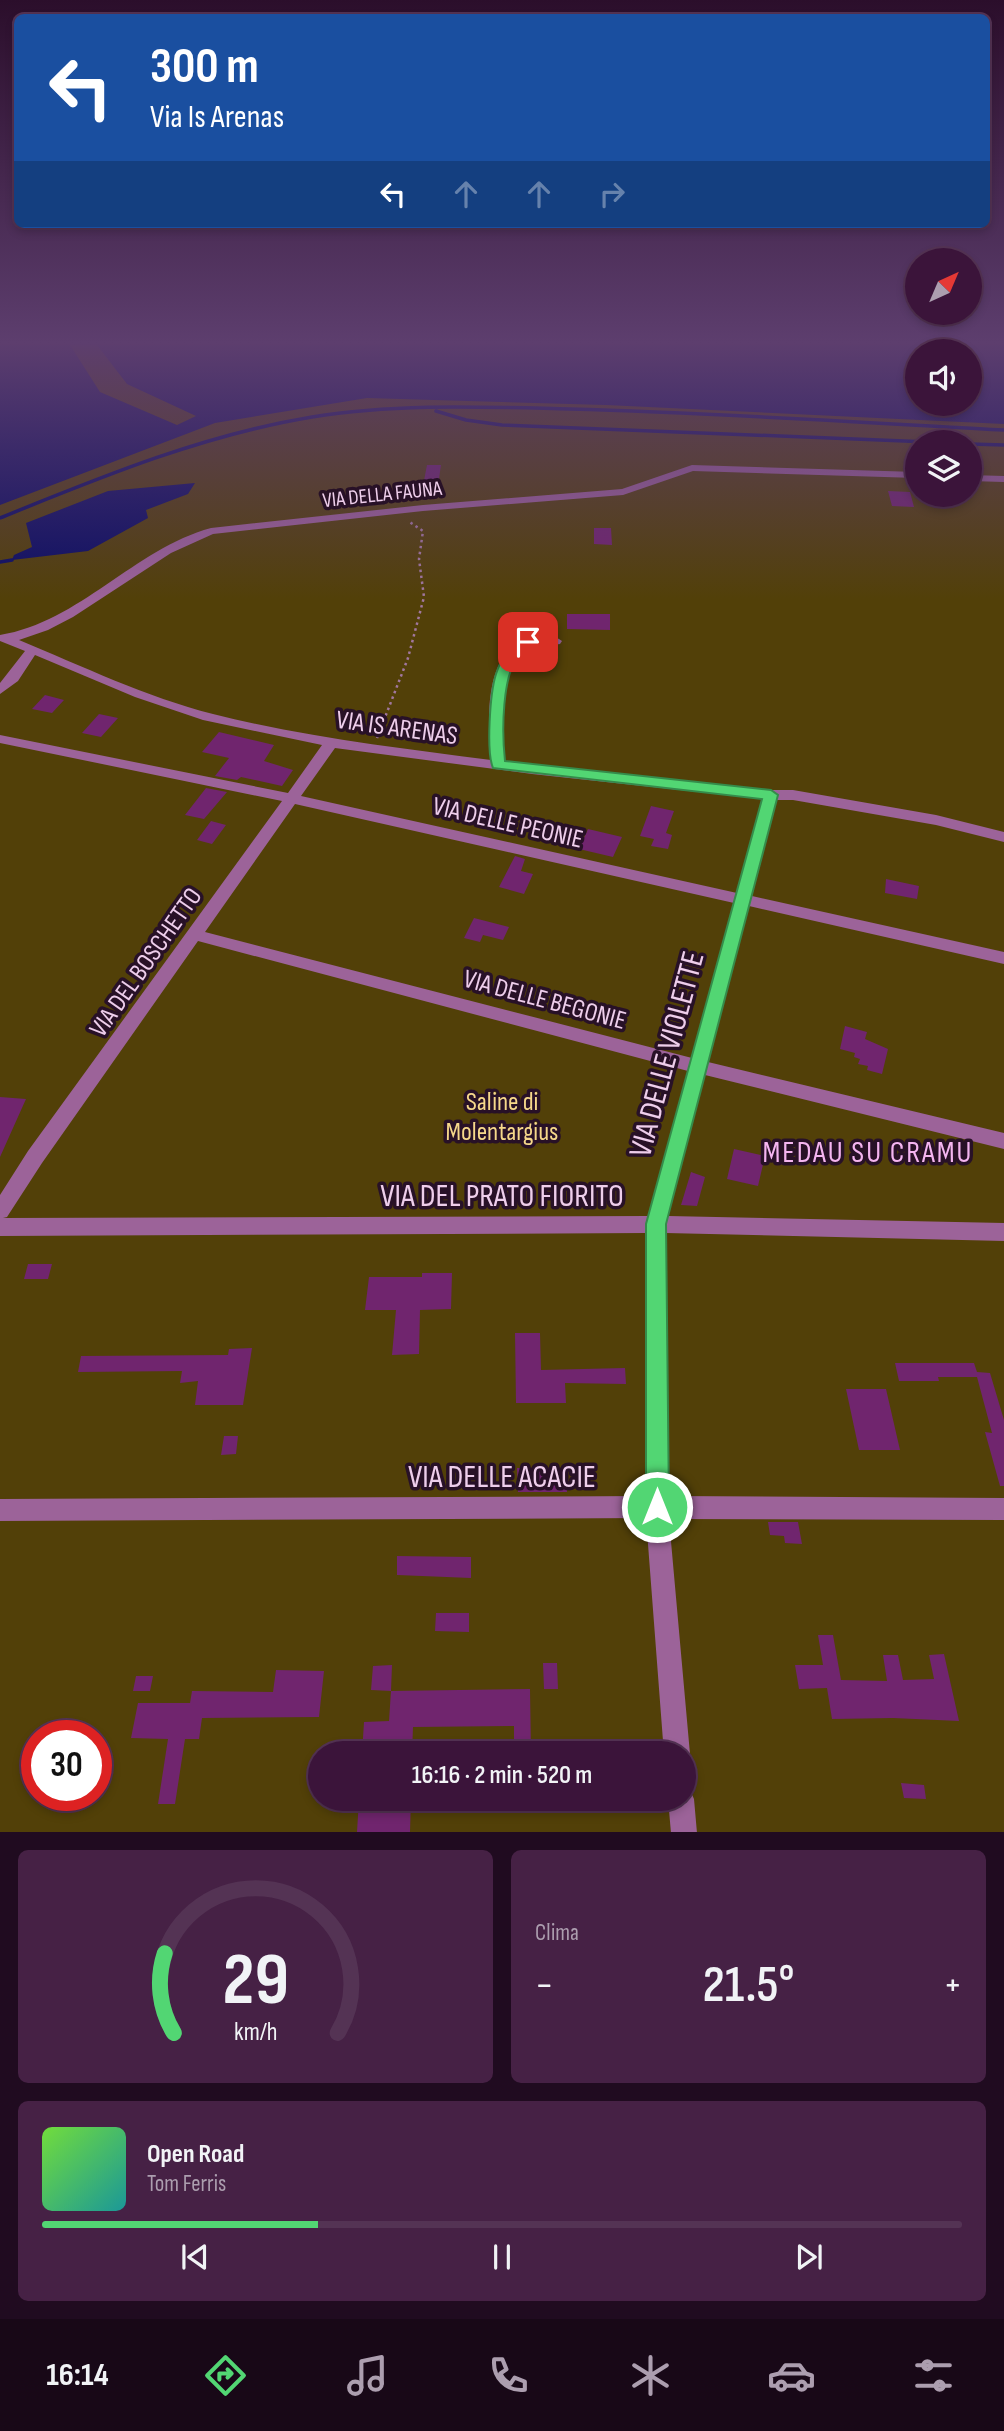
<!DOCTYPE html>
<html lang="it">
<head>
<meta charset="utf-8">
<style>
  :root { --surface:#3b143a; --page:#462145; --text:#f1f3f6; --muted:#ac9eaf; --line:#543354; --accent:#52d673 }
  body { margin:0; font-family:"Sofia Sans Condensed",sans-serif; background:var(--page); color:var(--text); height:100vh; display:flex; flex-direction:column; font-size:26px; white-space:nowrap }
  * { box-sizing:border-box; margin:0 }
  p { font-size:23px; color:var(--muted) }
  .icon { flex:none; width:38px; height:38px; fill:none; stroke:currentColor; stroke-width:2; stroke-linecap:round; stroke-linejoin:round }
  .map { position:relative; height:1832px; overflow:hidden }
  .drawer { display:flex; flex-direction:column; gap:18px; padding:18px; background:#200b20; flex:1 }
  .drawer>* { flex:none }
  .top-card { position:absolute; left:14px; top:14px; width:976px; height:214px; border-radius:10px; box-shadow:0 4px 10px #0003,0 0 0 2px var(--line); background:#1a4fa0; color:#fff; overflow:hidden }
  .needle { width:46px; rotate:44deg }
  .tools { position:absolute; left:905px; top:248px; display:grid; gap:14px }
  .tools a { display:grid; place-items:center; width:77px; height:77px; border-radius:50%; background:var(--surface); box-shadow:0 4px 10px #0003,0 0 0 2px var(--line); font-size:35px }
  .speed { position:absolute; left:21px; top:1720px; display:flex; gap:14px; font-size:35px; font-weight:700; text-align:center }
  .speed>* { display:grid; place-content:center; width:91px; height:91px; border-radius:50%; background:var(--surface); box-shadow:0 4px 10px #0003,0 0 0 2px var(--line); line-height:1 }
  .speed .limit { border:10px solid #d22; background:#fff; color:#111 }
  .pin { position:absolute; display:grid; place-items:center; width:60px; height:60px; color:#fff; margin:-30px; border-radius:14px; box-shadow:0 4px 10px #0006 }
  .me { position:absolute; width:77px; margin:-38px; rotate:0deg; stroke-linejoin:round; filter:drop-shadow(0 0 5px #0008) }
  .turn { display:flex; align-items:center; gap:24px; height:147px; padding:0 21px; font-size:32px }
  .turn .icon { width:91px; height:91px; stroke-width:2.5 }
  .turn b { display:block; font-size:49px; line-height:60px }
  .lanes { display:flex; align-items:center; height:66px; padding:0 21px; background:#0003; justify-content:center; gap:35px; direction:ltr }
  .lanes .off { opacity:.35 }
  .big { font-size:52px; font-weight:600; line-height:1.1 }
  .drawer .tile { flex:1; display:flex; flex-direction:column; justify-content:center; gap:10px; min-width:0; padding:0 24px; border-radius:10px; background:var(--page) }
  .drawer .dial { align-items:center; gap:0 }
  .dial svg { height:182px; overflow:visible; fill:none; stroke:var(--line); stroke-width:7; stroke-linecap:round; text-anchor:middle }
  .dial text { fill:var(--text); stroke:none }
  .song { display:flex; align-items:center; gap:21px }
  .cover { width:84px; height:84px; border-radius:10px; background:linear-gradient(135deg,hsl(100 70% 55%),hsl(180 70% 35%)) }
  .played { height:7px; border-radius:4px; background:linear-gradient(90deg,var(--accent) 30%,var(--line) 30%) }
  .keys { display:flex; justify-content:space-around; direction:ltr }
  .heat { display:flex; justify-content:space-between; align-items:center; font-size:38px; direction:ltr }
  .drawer .tiles { flex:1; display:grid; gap:18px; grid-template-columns:1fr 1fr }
  .tile:last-child { grid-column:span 2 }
  .trip { position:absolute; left:308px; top:1741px; width:388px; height:70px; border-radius:35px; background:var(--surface); box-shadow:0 4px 10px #0003,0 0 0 2px var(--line); font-weight:600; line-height:70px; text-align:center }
  .menu { display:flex; height:112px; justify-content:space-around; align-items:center; background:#180817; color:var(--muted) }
  .menu .icon { width:49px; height:49px }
  .menu .on { color:var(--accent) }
  .menu b { font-size:32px; color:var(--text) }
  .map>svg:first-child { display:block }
  .green { fill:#524008; fill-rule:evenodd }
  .water { fill:#0b0e62; fill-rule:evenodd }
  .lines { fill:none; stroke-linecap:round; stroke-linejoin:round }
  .stream { stroke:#0b0e62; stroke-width:3.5 }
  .building { fill:#70256e }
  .path { stroke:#a1779f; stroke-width:2.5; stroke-dasharray:2.5 3.5; stroke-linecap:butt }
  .minor { fill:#9c6399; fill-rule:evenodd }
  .route { fill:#52d673; stroke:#358b4b; stroke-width:2 }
  .labels { text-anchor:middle; stroke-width:7; stroke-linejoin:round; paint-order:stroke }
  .far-street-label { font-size:21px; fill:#eeceeb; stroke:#281127 }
  .street-label { font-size:26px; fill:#eeceeb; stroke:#281127 }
  .park-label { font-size:26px; fill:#f6d88a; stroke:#281127 }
  .quarter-label { font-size:30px; letter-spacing:2px; fill:#f4b5f0; stroke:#281127 }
  .near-street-label { font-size:32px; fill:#eeceeb; stroke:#281127 }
</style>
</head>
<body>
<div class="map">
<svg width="1004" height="1833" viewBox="0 0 1004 1833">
  <rect width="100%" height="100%" fill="#4f1a4e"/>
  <path class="green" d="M0 345H1004V1832H0ZM917 352H970V404H917ZM917 443H970V495H917ZM37 1736H96V1796H37ZM320 1754H684V1799H320Z"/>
  <path class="water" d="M0 345H70L100 392 177 425 196 416 127 384 97 345H1004V424L606 405 367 398 215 423 0 505ZM917 352H970V404H917Z
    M195 483 188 494 146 510 148 518 88 551 12 560 14 555 32 547 26 523 108 491Z"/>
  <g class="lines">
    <path class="stream" d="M436 411 466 420 502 425 954 443
      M970 444 1004 445
      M0 518C101 477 203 435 312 417 397 403 484 407 570 409 715 413 860 422 1004 430
      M0 562 12 560"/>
  </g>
  <path class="building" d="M427 465H441L437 492 422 491Z
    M888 491 910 492 914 507 892 506Z
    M594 528H611L612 545 594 544Z
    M567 614H610V630L567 629Z
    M45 695 64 700 52 713 32 709Z
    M99 714 118 718 101 737 82 733Z
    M219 732 274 745 264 761 293 770 282 786 241 777 237 780 215 776 229 758 202 752Z
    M206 788 227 792 204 819 185 815Z
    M651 806 674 811 666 833 672 835 668 849 651 846 654 839 640 836Z
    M211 821 226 825 212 844 197 840Z
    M588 829 622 837 613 857 579 849Z
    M515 856 525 859 521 871 533 874 524 894 499 887Z
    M886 879 919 886 917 899 885 893Z
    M474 918 509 927 503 940 483 935 480 942 464 938Z
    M845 1026 867 1032 865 1039 888 1049 882 1074 867 1070 868 1066 858 1064 860 1059 854 1057 855 1053 840 1049Z
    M0 1097 26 1099 0 1157Z
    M734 1149 765 1156 758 1186 727 1179Z
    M691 1172 705 1177 697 1206 681 1205Z
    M28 1264H52L48 1279H24Z
    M422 1273H452L451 1309 420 1310 419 1354 392 1355 396 1310H365L369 1277H422Z
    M515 1333H540L541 1370 625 1368 626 1384 565 1383 566 1403H516Z
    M252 1348 243 1405H195L198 1381 180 1383 182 1371 78 1372 81 1356 228 1355 229 1349Z
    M895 1363H974L977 1372 990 1373 1004 1420V1486H1000L985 1432 992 1433 977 1377H938L939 1381H899Z
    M846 1389H886L900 1450H859Z
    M224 1436H238L236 1454 221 1455Z
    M517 1468H567V1492H518Z
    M768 1522H798L802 1544 785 1543 784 1536 770 1535Z
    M397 1556 471 1557V1578L397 1575Z
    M436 1613H469V1632L435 1631Z
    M818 1635H833L841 1680 887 1681 883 1655H898L903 1680 934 1679 929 1655 944 1654 959 1721 893 1718 832 1719 827 1688 799 1689 795 1665H823Z
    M543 1663H557L558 1689H544Z
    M392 1665 391 1691 371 1690 373 1666Z
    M276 1670 324 1671 319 1717 202 1718 199 1739H185L175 1804H158L168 1739 131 1738 138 1703H190L192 1691 273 1692Z
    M136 1676H153L150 1691H133Z
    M530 1689 531 1754H514V1726L413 1727 412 1754H362L364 1722 389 1721 391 1691Z
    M901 1783 924 1785 926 1799 904 1798Z
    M359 1799H411L410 1832H357Z"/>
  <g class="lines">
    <path class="path" d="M377 738 408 658 424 597 419 559 423 531 408 521"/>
    <path class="minor" d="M692 465 917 472V478L693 471 623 495 423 511 213 534 171 553 73 617 48 630 19 640C82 666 146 697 213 714 304 737 398 748 491 760 488 723 482 650 530 639 541 636 554 635 562 641L560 644C550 646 538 643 528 648 497 663 502 733 505 762L771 790H793L936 815 1004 832V842L936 825 793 800H777L752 896 1004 952V964L749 906 708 1062 1004 1133V1149L705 1075 668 1216 1004 1223V1241L666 1233 668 1496 1004 1498V1520L669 1519 690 1754 684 1764V1754H664L646 1518 0 1521V1499L646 1496V1233L0 1236V1195L28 1151 282 801 0 743V735L288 793 322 745 203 720 135 697 35 655 18 681 0 694V683L25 651 0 641V635C80 622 134 549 211 528L423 505 622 489ZM335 748 532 774 763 799 737 893 301 796ZM295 804 734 903 692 1058 205 932ZM198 941 688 1071 649 1216 3 1218 7 1217 42 1163Z
      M970 475 1004 476V482L970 481Z
      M684 1787 690 1790 694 1799 697 1833H671L668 1799H684Z"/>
  </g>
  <linearGradient id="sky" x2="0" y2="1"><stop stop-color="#2b0e2b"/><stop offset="0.57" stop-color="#5d3e6e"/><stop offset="1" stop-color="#5d3e6e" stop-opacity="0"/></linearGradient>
  <rect width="1004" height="601" fill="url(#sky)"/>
  <path class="route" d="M528 638 534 642C530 646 524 648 521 652 501 673 502 734 505 761L771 790 778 795 666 1224 669 1507 665 1515 657 1518 649 1515 646 1507V1224L762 799 493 768C486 751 490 693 496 674 501 658 512 643 528 638Z"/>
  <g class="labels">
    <g class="far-street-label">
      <text transform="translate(382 494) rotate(-6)" y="7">VIA DELLA FAUNA</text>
    </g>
    <g class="street-label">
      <text transform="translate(397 727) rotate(8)" y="9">VIA IS ARENAS</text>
      <text transform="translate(508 822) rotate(13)" y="9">VIA DELLE PEONIE</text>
      <text transform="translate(145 962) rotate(-55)" y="9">VIA DEL BOSCHETTO</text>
      <text transform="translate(545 999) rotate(15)" y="9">VIA DELLE BEGONIE</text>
    </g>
    <g class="park-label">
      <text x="502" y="1110">Saline di<tspan x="502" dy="30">Molentargius</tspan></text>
    </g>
    <g class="quarter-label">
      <text x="868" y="1162">MEDAU SU CRAMU</text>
    </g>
    <g class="near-street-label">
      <text transform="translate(666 1054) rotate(-75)" y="11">VIA DELLE VIOLETTE</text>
      <text x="502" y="1206">VIA DEL PRATO FIORITO</text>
      <text x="502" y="1487">VIA DELLE ACACIE</text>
    </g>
  </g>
</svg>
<div class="tools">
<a><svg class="needle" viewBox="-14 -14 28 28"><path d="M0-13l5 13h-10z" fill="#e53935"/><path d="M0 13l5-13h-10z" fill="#ac9eaf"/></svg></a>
<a><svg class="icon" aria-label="sound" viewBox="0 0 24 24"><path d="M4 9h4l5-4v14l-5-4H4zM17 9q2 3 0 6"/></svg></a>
<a><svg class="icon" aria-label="layers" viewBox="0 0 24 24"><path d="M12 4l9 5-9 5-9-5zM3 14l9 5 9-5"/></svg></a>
</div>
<div class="speed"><div class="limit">30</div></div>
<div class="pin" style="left:528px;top:642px;background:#d93025"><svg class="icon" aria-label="arrive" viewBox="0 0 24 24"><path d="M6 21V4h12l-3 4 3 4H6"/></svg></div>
<svg class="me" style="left:657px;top:1507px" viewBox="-20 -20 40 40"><circle r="17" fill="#52d673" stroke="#fff" stroke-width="3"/><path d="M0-11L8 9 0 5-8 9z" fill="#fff"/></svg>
<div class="trip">16:16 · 2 min · 520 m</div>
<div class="top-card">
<div class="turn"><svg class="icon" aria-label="left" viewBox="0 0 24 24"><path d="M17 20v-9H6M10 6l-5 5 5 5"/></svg><div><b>300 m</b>Via Is Arenas</div></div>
<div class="lanes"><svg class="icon" aria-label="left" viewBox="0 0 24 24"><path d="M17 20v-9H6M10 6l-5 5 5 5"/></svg><svg class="icon off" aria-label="ahead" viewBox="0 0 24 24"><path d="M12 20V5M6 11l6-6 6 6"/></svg><svg class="icon off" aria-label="ahead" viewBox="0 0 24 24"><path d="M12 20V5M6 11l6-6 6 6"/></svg><svg class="icon off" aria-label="right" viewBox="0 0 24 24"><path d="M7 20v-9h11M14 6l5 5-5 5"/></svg></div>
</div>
</div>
<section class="drawer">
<div class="tiles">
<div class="tile dial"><svg viewBox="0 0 100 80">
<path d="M14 69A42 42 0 1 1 86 69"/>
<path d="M14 69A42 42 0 0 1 10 34" stroke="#52d673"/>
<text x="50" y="56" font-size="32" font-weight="700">29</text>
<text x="50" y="72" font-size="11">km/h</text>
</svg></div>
<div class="tile"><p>Clima</p>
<div class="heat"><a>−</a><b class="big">21.5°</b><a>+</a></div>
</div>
<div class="tile">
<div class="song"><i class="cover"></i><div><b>Open Road</b><p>Tom Ferris</p></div></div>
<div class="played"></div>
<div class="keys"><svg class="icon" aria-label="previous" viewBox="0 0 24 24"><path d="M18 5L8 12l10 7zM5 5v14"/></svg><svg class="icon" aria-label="pause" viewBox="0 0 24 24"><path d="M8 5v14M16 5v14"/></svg><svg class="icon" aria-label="next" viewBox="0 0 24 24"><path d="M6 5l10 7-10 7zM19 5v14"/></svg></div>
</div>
</div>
</section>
<nav class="menu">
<b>16:14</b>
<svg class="icon on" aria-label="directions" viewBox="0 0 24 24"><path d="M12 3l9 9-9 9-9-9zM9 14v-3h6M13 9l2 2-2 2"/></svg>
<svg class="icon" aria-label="music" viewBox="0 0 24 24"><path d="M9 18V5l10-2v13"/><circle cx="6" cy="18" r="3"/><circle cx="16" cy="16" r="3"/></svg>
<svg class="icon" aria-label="phone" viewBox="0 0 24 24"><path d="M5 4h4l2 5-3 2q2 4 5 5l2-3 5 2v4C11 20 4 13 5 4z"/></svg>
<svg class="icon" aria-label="climate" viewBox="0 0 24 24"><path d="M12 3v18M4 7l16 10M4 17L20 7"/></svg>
<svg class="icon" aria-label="car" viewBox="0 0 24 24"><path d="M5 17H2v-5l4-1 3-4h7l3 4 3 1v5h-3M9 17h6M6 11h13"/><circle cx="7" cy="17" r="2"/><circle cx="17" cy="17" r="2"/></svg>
<svg class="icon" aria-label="filters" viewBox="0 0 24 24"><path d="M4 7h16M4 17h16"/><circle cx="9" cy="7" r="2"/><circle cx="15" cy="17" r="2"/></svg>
</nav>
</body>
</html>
